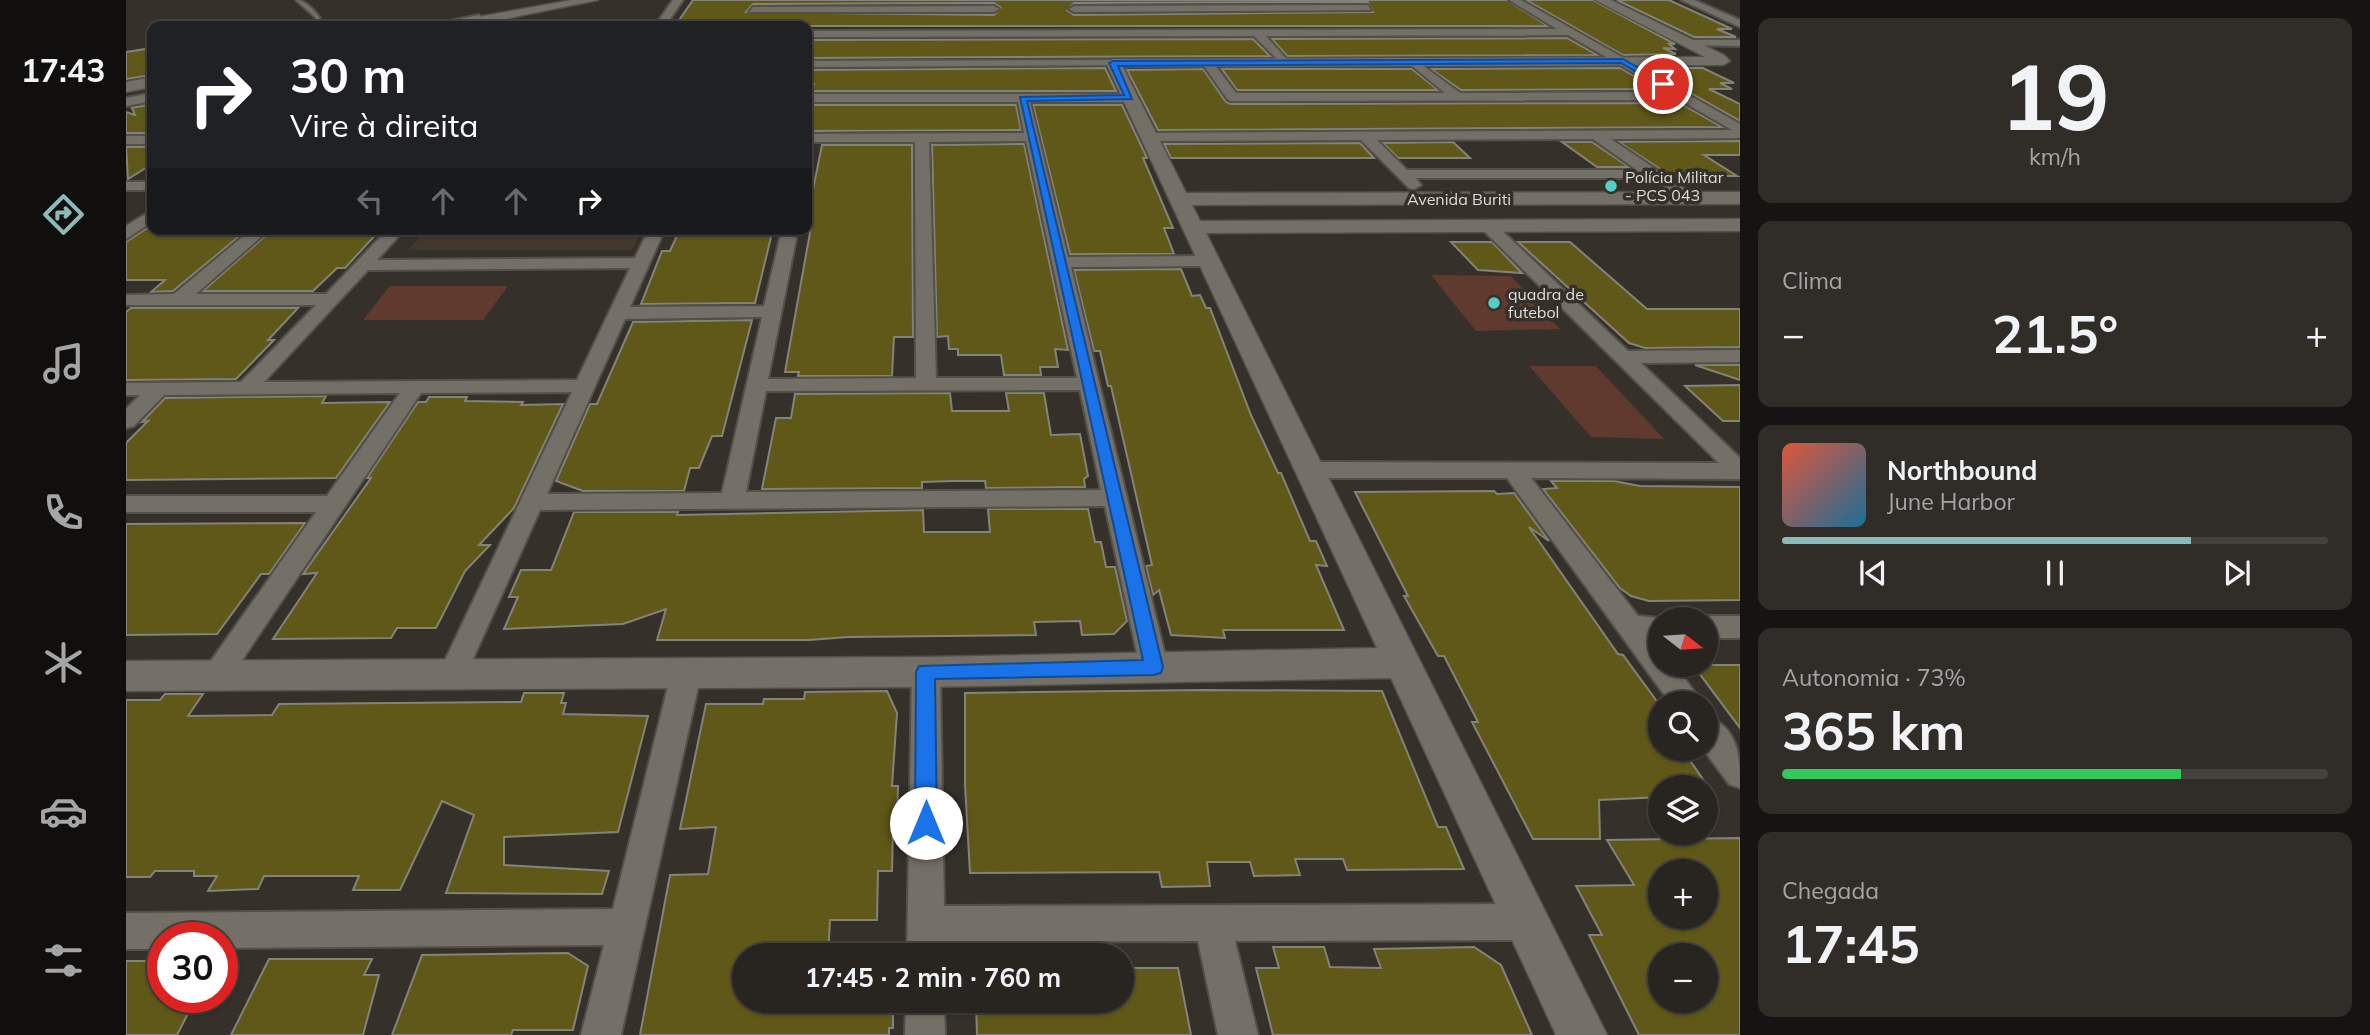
<!DOCTYPE html>
<html lang="pt">
<head>
<meta charset="utf-8">
<style>
  :root { --surface:#282520; --page:#302d29; --text:#f1f3f6; --muted:#a5a5a5; --line:#44423e; --accent:#8bbbb9 }
  body { margin:0; font-family:Mulish,sans-serif; background:var(--page); color:var(--text); height:100vh; display:flex; flex-direction:column; font-size:26px; white-space:nowrap }
  * { box-sizing:border-box; margin:0 }
  p { font-size:23px; color:var(--muted) }
  .icon { flex:none; width:38px; height:38px; fill:none; stroke:currentColor; stroke-width:2; stroke-linecap:round; stroke-linejoin:round }
  .map { position:relative; flex:1; overflow:hidden }
  .panel { display:flex; flex-direction:column; gap:18px; padding:18px; background:#161412; width:630px }
  .panel>* { flex:none }
  .guide { position:absolute; left:21px; top:21px; width:665px; height:214px; border-radius:14px; box-shadow:0 2px 5px #0004,0 0 0 2px var(--line); background:#202124; color:#fff; overflow:hidden }
  .needle { width:46px; rotate:107deg }
  .tools { position:absolute; left:1522px; top:607px; display:grid; gap:14px }
  .tools a { display:grid; place-items:center; width:70px; height:70px; border-radius:50%; background:var(--surface); box-shadow:0 2px 5px #0004,0 0 0 2px var(--line); font-size:35px }
  .speed { position:absolute; left:21px; top:922px; display:flex; gap:14px; font-size:35px; font-weight:700; text-align:center }
  .speed>* { display:grid; place-content:center; width:91px; height:91px; border-radius:50%; background:var(--surface); box-shadow:0 2px 5px #0004,0 0 0 2px var(--line); line-height:1 }
  .speed .limit { border:10px solid #d22; background:#fff; color:#111 }
  .pin { position:absolute; display:grid; place-items:center; width:60px; height:60px; color:#fff; margin:-30px; border:4px solid #fff; border-radius:50%; box-shadow:0 2px 7px #0007 }
  .me { position:absolute; width:77px; margin:-38px; rotate:0deg; stroke-linejoin:round; filter:drop-shadow(0 0 5px #0008) }
  .turn { display:flex; align-items:center; gap:24px; height:147px; padding:0 28px; font-size:32px }
  .turn .icon { width:91px; height:91px; stroke-width:2.5 }
  .turn b { display:block; font-size:49px; line-height:60px }
  .lanes { display:flex; align-items:center; height:66px; padding:0 28px; background:#0003; justify-content:center; gap:35px; direction:ltr }
  .lanes .off { opacity:.35 }
  .big { font-size:52px; font-weight:700; line-height:1.1 }
  .panel .widget { flex:1; display:flex; flex-direction:column; justify-content:center; gap:10px; min-width:0; padding:0 24px; border-radius:14px; background:var(--page) }
  .panel .dial { align-items:center; gap:0 }
  .dial b { font-size:91px; line-height:1 }
  .song { display:flex; align-items:center; gap:21px }
  .cover { width:84px; height:84px; border-radius:10px; background:linear-gradient(135deg,hsl(10 70% 55%),hsl(200 70% 35%)) }
  .played { height:7px; border-radius:4px; background:linear-gradient(90deg,var(--accent) 75%,var(--line) 75%) }
  .keys { display:flex; justify-content:space-around; direction:ltr }
  .heat { display:flex; justify-content:space-between; align-items:center; font-size:38px; direction:ltr }
  .charge { height:10px; border-radius:5px; background:linear-gradient(90deg,#34c759 73%,var(--line) 0) }
  .trip { position:absolute; left:606px; top:943px; width:402px; height:70px; border-radius:35px; background:var(--surface); box-shadow:0 2px 5px #0004,0 0 0 2px var(--line); font-weight:700; line-height:70px; text-align:center }
  main { display:flex; flex:1; min-height:0 }
  .menu { display:flex; flex-direction:column; width:126px; justify-content:space-around; align-items:center; background:#100f0d; color:var(--muted) }
  .menu .icon { width:49px; height:49px }
  .menu .on { color:var(--accent) }
  .menu b { font-size:32px; color:var(--text) }
  .map>svg:first-child { display:block }
  .built { fill:#41392c }
  .green { fill:#60392f }
  .building { fill:#605818; stroke:#84837a; stroke-width:2; fill-rule:evenodd }
  .lines { fill:none; stroke-linecap:round; stroke-linejoin:round }
  .service-casing { stroke:#535049; stroke-width:4 }
  .minor-casing { stroke:#535049; stroke-width:4 }
  .tertiary-casing { stroke:#535049; stroke-width:3 }
  .service { fill:#746f67; fill-rule:evenodd }
  .minor { fill:#746f67; fill-rule:evenodd }
  .tertiary { fill:#746f67; fill-rule:evenodd }
  .route { fill:#1a73e8; stroke:#114b97; stroke-width:2 }
  .poi-dot { fill:#55cdc6; stroke:#35312a; stroke-width:2.5 }
  .labels { text-anchor:middle; stroke-width:7; stroke-linejoin:round; paint-order:stroke }
  .far-poi-label { font-size:16px; fill:#dedcd7; stroke:#35312a; text-anchor:start }
  .far-street-label { font-size:16px; fill:#dedcd7; stroke:#35312a }
</style>
</head>
<body>
<main>
<nav class="menu">
<b>17:43</b>
<svg class="icon on" aria-label="directions" viewBox="0 0 24 24"><path d="M12 3l9 9-9 9-9-9zM9 14v-3h6M13 9l2 2-2 2"/></svg>
<svg class="icon" aria-label="music" viewBox="0 0 24 24"><path d="M9 18V5l10-2v13"/><circle cx="6" cy="18" r="3"/><circle cx="16" cy="16" r="3"/></svg>
<svg class="icon" aria-label="phone" viewBox="0 0 24 24"><path d="M5 4h4l2 5-3 2q2 4 5 5l2-3 5 2v4C11 20 4 13 5 4z"/></svg>
<svg class="icon" aria-label="climate" viewBox="0 0 24 24"><path d="M12 3v18M4 7l16 10M4 17L20 7"/></svg>
<svg class="icon" aria-label="car" viewBox="0 0 24 24"><path d="M5 17H2v-5l4-1 3-4h7l3 4 3 1v5h-3M9 17h6M6 11h13"/><circle cx="7" cy="17" r="2"/><circle cx="17" cy="17" r="2"/></svg>
<svg class="icon" aria-label="filters" viewBox="0 0 24 24"><path d="M4 7h16M4 17h16"/><circle cx="9" cy="7" r="2"/><circle cx="15" cy="17" r="2"/></svg>
</nav>
<div class="map">
<svg width="1614" height="1035" viewBox="0 0 1614 1035">
  <rect width="100%" height="100%" fill="#35312a"/>
  <path class="built" d="M300 229H517L506 250H282Z"/>
  <path class="green" d="M1305 275 1385 276 1434 329 1350 331Z
    M264 286H382L357 320H237Z
    M1403 366H1470L1538 439 1465 437Z"/>
  <path class="building" d="M567 0H1381L1422 26H549ZM1242 2 1247 12 948 15 941 10 948 3ZM868 3 875 8 868 15 620 12 627 4Z
    M1400 0H1467L1549 44H1543L1549 49 1537 48 1550 54 1497 55Z
    M1491 0H1543L1606 29H1591L1610 37H1568Z
    M1441 38 1471 55 1161 56 1146 39Z
    M1127 39 1144 56 681 58 685 40Z
    M26 48V75L0 79V52Z
    M979 68 990 91H686L688 84H682L684 73H681V70Z
    M1494 68 1531 89 1335 90 1305 69Z
    M1520 68H1577L1608 83H1594L1606 89H1583L1614 104V121Z
    M1077 69 1100 102 1105 104 1553 103 1596 127 1032 130 1001 70Z
    M1096 69H1286L1312 90H1111Z
    M26 104V133H0V112L9 115 6 108Z
    M890 105 895 130 681 131V105Z
    M907 105H996L1021 158H1017L1047 228H1038L1048 254H944Z
    M1614 141V155H1578L1611 176H1545L1493 142Z
    M1327 142 1344 158H1272L1257 143Z
    M1436 142H1466L1503 167H1471Z
    M1234 143 1248 158H1045L1038 144Z
    M898 144 942 350 929 349 932 367H914L915 375H878L875 355H832V349H823L822 336 811 337 806 145Z
    M696 145H786L787 337H768L766 376H672L673 372H659L685 227 681 226V219Z
    M0 147H26V164L2 179Z
    M20 229H122L47 291 25 292 39 280H0V242Z
    M147 229H255L219 268H211L187 291H77Z
    M554 229H647L629 303 515 304 536 251H544Z
    M1325 242H1366L1396 273 1352 270Z
    M1392 242H1444L1521 309H1614V347L1519 348 1503 343Z
    M1055 269 1066 296 1074 295 1080 308H1084L1125 415 1152 473H1155L1184 541H1190L1201 566 1190 565 1218 630H1097L1099 638 1045 635 1033 590 1027 595 1020 566 1026 565 985 386H982L974 351H968L948 270Z
    M5 308H172L142 340H148L110 379 0 380V312Z
    M626 320 596 436H586L573 468H564L558 491H457L430 481 464 404H471L507 322Z
    M1569 365H1614V380Z
    M1614 385V421H1597L1559 386Z
    M824 393 826 411H883L880 393H918L925 435 954 434 962 476 958 479 959 487 860 488 859 481H827L796 482V488L636 489 650 418H665L669 394Z
    M200 396 196 403 264 402 210 478 0 480V443L22 421 16 422 39 398Z
    M303 397H341L339 401 397 402 395 405 437 404 388 508 353 545H364L339 571 310 628H271L265 638 147 639 191 573 177 574 245 478H241L292 402H300Z
    M1425 481H1488L1514 486 1614 487V600L1523 601 1505 596 1494 588 1417 489 1431 488Z
    M1368 491 1371 494 1388 493 1423 541 1403 527 1492 654 1497 655 1535 707V749H1556L1583 788H1535V797L1473 800 1474 839H1407L1346 722H1352L1318 656H1312L1278 596H1282L1229 492Z
    M862 509H962L969 542H975L980 567H989L1001 621 988 634 956 635 954 621 908 622 910 635 722 637 683 640H531L540 609 497 624 378 629 392 597H383L395 570H425L448 512H552L551 515 797 510 798 532H864Z
    M179 523 143 574H135L91 634 0 635V524Z
    M1567 665H1614V728Z
    M1077 690 1256 691 1312 827H1320L1338 869 1221 870 1217 859H1169L1174 875 1128 876 1124 862H1081L1084 886 1036 887 1033 872 844 873 839 785V693Z
    M761 691 771 713 766 786H772L771 826 767 827 766 871H752L751 920H704L702 956H618V1001H767V1028H763V1035H514L544 875 582 874 590 827 554 829 580 704H637L638 699H678L679 692Z
    M398 693H438L435 703H440L437 714 522 716 492 832 378 837V865L483 871 476 894 320 893 348 815 316 801 274 890H227L233 876H138L132 889 82 891 91 876H68V871H29L24 877H0V700H34L39 694H77L62 716 146 715 153 704 395 702Z
    M1614 838V1035H1513L1463 935H1476L1450 886 1508 885 1481 840ZM1535 872H1580V917H1535ZM1535 956H1580V1001H1535Z
    M1147 947H1198L1204 967 1255 968 1248 949 1348 947 1375 965 1406 1035H1147L1130 968H1153Z
    M442 953 462 966 447 1030H387L385 1035H266L296 955Z
    M143 959H246L238 975H253L237 1035H105Z
    M0 961H37V998H70L51 1035H0Z
    M1001 968H1052L1065 1035H851L850 1001H996V993H1005Z"/>
  <g class="lines">
    <g class="service-casing">
      <path id="service" d="M170 0C182 1 193 15 198 26H194L189 17Z"/>
    </g>
    <g class="minor-casing">
      <path id="minor" d="M547 0H557L539 26H529Z
        M1383 0H1395L1614 124V138L1485 139 1568 195V201H1558L1524 178H1290L1295 185 1288 189 1283 188 1235 140 1022 141 1015 137 1022 133 1606 130 1554 100 1106 101 1102 100 1076 63 1086 61 1110 93H1319L1284 64 1282 62 1288 59 1334 93 1541 92 1442 35 1140 36 1164 63 1158 66 1128 36 681 37V31L1431 29ZM1467 139 1511 170H1281L1251 140Z
        M1555 0H1568L1614 20V27Z
        M1242 5 1245 10 948 12 943 9 948 6Z
        M627 7 868 6 873 9 868 12H623Z
        M353 15 357 20 322 26H300Z
        M1562 40H1614V46L1558 45 1557 43Z
        M987 60 993 63 991 65 681 67V61Z
        M26 93V101L0 106V98Z
        M681 94H1003L1009 98 1003 102H904L942 257 1082 256 1091 261 1082 266 945 267 1042 667 1038 675 1028 679 1018 675 1014 667 979 506 414 510 337 681 327 685 317 681 313 673 446 392 295 393 100 684 90 688 80 684 75 676 80 668 190 512H0V496H201L274 393 38 395 8 426 0 428V409L14 395H0V383L115 382 190 305H0V295L48 294 126 229H144L70 294H200L262 229H279L251 260 509 258 523 229H539L504 307 638 306 656 229H672L642 379 790 378 789 142H681V134L898 133 892 102H681ZM900 141 951 378H810L803 142ZM504 268 451 380 138 382 242 270ZM636 317 596 493 421 494 499 319ZM954 390 975 490 620 492 640 391Z
        M0 136H26V144H0Z
        M0 182H26V190H0Z
        M26 210V222L0 239V226Z
        M1362 221 1368 223 1502 351 1614 350V362L1515 363 1614 458V479L1405 478 1512 616 1545 619 1535 620V638H1528L1535 646V665H1549L1577 704H1545L1381 478H1183L1175 475 1171 470 1175 465 1183 462 1593 463 1356 229V223Z
        M1580 616H1614V638H1580V620H1570Z
        M800 660 810 664 814 672 818 906 1402 904 1415 909 1420 922 1415 935 1402 940 1109 941 1132 1035H1092L1072 941 818 942 819 956H781L786 672 790 664Z
        M560 662 570 666 575 674 495 1035H455L478 945 96 948V938H37V949H0V913L487 909 545 674 550 666Z
        M1580 716C1614 728 1614 759 1614 788L1603 784 1577 749H1580Z
        M780 1001H818L819 1035H779Z"/>
    </g>
    <g class="tertiary-casing">
      <path id="tertiary" d="M446 0H472L344 26H317L324 22Z
        M1469 0H1485L1598 55 1604 61 1597 65 997 67 1060 193 1614 192V204L1066 205 1074 221 1614 219V231L1080 233 1481 1035H1430L1265 678 800 687 0 691V661L800 657 1251 648 980 63 987 59 1579 57Z
        M26 77V87L0 92V82Z"/>
    </g>
    <use href="#service" class="service"/>
    <use href="#minor" class="minor"/>
    <use href="#tertiary" class="tertiary"/>
  </g>
  <path class="route" d="M1497 59 1541 84 1534 86 1495 63 992 66 1006 99 901 101 1037 667 1035 673 1028 675 809 679 811 823 807 830 800 833 792 830 789 823 790 672 793 666 1017 660 894 97 998 95 983 63 987 61Z"/>
  <g class="poi-dot">
    <circle cx="1485" cy="186" r="7"/>
    <circle cx="1368" cy="303" r="7"/>
  </g>
  <g class="labels">
    <g class="far-poi-label">
      <text x="1499" y="183">Polícia Militar<tspan x="1499" dy="18">- PCS 043</tspan></text>
      <text x="1382" y="300">quadra de<tspan x="1382" dy="18">futebol</tspan></text>
    </g>
    <g class="far-street-label">
      <text x="1333" y="205">Avenida Buriti</text>
    </g>
  </g>
</svg>
<div class="tools">
<a><svg class="needle" viewBox="-14 -14 28 28"><path d="M0-13l5 13h-10z" fill="#e53935"/><path d="M0 13l5-13h-10z" fill="#a5a5a5"/></svg></a>
<a><svg class="icon" aria-label="search" viewBox="0 0 24 24"><circle cx="10" cy="10" r="6"/><path d="M15 15l6 6"/></svg></a>
<a><svg class="icon" aria-label="layers" viewBox="0 0 24 24"><path d="M12 4l9 5-9 5-9-5zM3 14l9 5 9-5"/></svg></a>
<a>+</a>
<a>−</a>
</div>
<div class="speed"><div class="limit">30</div></div>
<div class="pin" style="left:1537px;top:84px;background:#d93025"><svg class="icon" aria-label="arrive" viewBox="0 0 24 24"><path d="M6 21V4h12l-3 4 3 4H6"/></svg></div>
<svg class="me" style="left:800px;top:823px" viewBox="-20 -20 40 40"><circle r="19" fill="#fff"/><path d="M0-13L10 11 0 6-10 11z" fill="#1a73e8"/></svg>
<div class="trip">17:45 · 2 min · 760 m</div>
<div class="guide">
<div class="turn"><svg class="icon" aria-label="right" viewBox="0 0 24 24"><path d="M7 20v-9h11M14 6l5 5-5 5"/></svg><div><b>30 m</b>Vire à direita</div></div>
<div class="lanes"><svg class="icon off" aria-label="left" viewBox="0 0 24 24"><path d="M17 20v-9H6M10 6l-5 5 5 5"/></svg><svg class="icon off" aria-label="ahead" viewBox="0 0 24 24"><path d="M12 20V5M6 11l6-6 6 6"/></svg><svg class="icon off" aria-label="ahead" viewBox="0 0 24 24"><path d="M12 20V5M6 11l6-6 6 6"/></svg><svg class="icon" aria-label="right" viewBox="0 0 24 24"><path d="M7 20v-9h11M14 6l5 5-5 5"/></svg></div>
</div>
</div>
<section class="panel">
<div class="widget dial"><b>19</b><p>km/h</p></div>
<div class="widget"><p>Clima</p>
<div class="heat"><a>−</a><b class="big">21.5°</b><a>+</a></div>
</div>
<div class="widget">
<div class="song"><i class="cover"></i><div><b>Northbound</b><p>June Harbor</p></div></div>
<div class="played"></div>
<div class="keys"><svg class="icon" aria-label="previous" viewBox="0 0 24 24"><path d="M18 5L8 12l10 7zM5 5v14"/></svg><svg class="icon" aria-label="pause" viewBox="0 0 24 24"><path d="M8 5v14M16 5v14"/></svg><svg class="icon" aria-label="next" viewBox="0 0 24 24"><path d="M6 5l10 7-10 7zM19 5v14"/></svg></div>
</div>
<div class="widget"><p>Autonomia · 73%</p><b class="big">365 km</b><div class="charge"></div></div>
<div class="widget"><p>Chegada</p><b class="big">17:45</b></div>
</section>
</main>
</body>
</html>
